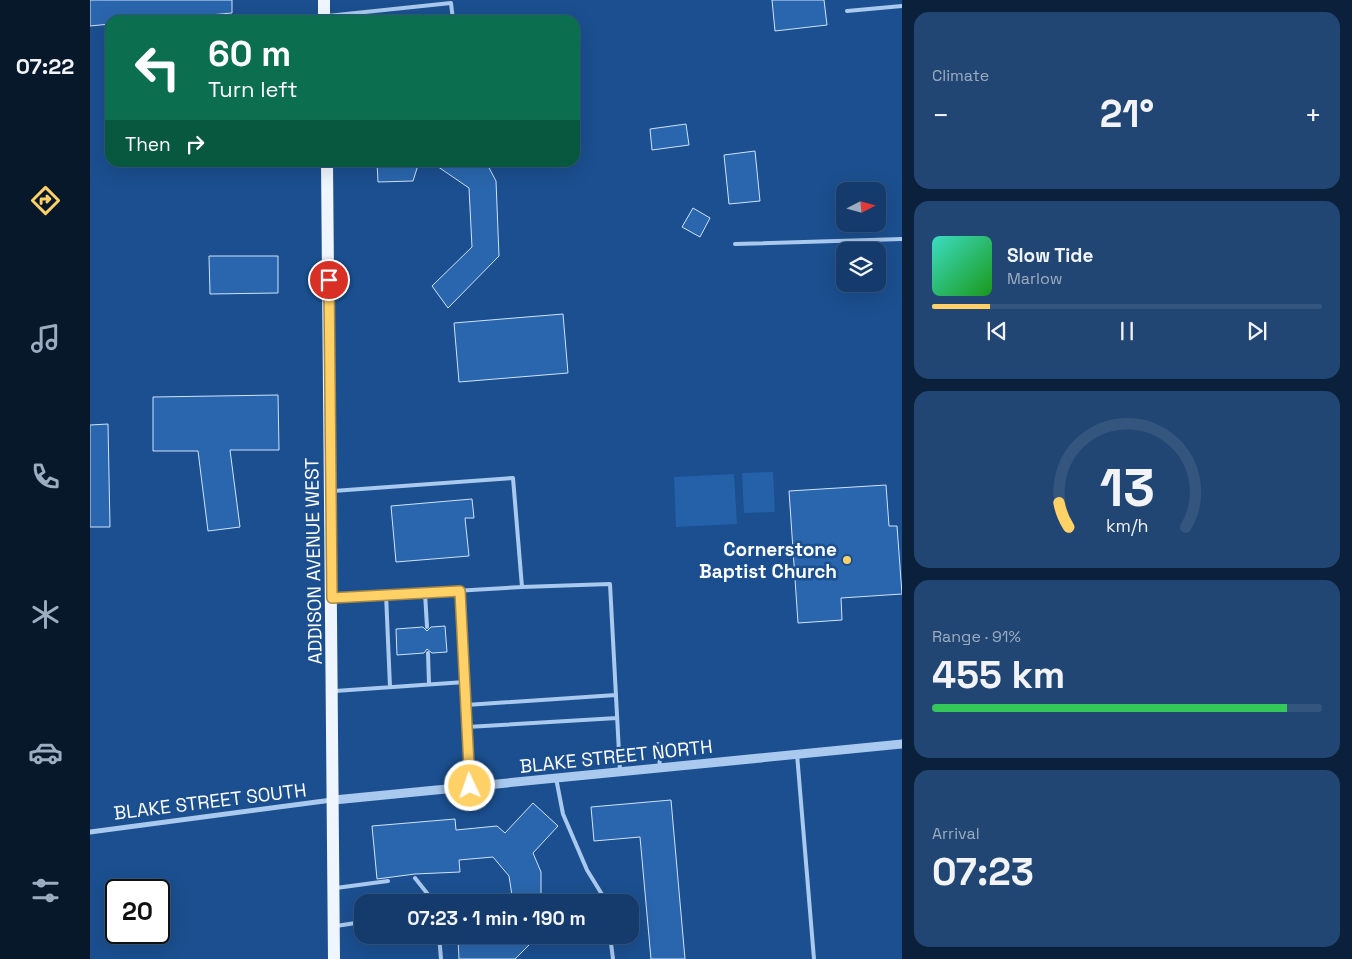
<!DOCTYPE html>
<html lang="en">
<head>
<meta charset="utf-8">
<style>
  :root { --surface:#143b6b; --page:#214673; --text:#f1f3f6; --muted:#9dadc1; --line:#33557e; --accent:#ffd166 }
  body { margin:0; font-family:"Space Grotesk",sans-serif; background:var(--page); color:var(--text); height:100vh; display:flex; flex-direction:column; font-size:19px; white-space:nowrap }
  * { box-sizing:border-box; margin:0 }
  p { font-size:16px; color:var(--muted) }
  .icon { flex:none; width:28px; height:28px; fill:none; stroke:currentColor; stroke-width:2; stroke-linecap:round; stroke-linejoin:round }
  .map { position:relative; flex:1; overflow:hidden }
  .side { display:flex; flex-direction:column; gap:12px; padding:12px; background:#0b203b; width:450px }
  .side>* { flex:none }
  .hud { position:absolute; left:15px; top:15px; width:475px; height:152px; border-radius:15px; box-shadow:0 5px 20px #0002,0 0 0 1px var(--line); background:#0b6e4f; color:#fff; overflow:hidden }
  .needle { width:32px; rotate:84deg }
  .buttons { position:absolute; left:746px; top:182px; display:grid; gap:10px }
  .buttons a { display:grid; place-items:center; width:50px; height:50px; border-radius:10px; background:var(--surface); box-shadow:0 5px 20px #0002,0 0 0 1px var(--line); font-size:25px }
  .speed { position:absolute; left:15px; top:879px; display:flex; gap:10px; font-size:25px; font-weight:700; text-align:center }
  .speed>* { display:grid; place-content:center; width:65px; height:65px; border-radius:50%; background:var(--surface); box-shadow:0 5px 20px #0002,0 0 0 1px var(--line); line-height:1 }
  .speed .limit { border:2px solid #111; border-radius:8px; background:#fff; color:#111 }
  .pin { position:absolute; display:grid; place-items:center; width:42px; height:42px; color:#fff; margin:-21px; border:2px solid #fff; border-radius:50%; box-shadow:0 1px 5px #0007 }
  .me { position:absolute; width:55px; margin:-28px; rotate:357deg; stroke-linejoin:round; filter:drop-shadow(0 0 4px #0008) }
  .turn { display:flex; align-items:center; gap:18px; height:105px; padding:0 20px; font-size:22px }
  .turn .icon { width:65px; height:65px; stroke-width:2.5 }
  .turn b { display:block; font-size:35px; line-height:42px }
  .then { display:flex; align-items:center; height:48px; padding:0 20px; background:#0003; gap:10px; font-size:19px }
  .big { font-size:38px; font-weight:700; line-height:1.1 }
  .side .card { flex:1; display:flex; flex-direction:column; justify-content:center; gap:8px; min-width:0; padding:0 18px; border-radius:15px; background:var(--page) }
  .side .dial { align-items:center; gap:0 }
  .dial svg { height:130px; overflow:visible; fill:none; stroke:var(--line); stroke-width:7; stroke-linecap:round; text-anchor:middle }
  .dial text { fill:var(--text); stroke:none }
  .song { display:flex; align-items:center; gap:15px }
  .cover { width:60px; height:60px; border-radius:8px; background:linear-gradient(135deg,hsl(170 70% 55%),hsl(120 70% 35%)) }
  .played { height:5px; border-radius:2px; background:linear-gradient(90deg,var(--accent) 15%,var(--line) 15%) }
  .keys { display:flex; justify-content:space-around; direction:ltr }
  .heat { display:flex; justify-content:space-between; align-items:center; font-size:28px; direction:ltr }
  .charge { height:8px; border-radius:4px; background:linear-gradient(90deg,#34c759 91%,var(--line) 0) }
  .trip { position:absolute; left:264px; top:894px; width:285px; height:50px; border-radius:15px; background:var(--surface); box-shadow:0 5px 20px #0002,0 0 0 1px var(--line); font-weight:700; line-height:50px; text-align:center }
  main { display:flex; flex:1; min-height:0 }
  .menu { display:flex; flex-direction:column; width:90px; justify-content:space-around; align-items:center; background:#08182b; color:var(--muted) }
  .menu .icon { width:35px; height:35px }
  .menu .on { color:var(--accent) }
  .menu b { font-size:22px; color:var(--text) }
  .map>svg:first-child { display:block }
  .green { fill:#2461a8 }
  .building { fill:#2a66ad; stroke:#cfe3fa }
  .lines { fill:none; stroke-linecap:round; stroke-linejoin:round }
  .service { stroke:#a9c9ee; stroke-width:4 }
  .minor { stroke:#a9c9ee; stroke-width:5 }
  .tertiary { stroke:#a9c9ee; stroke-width:9 }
  .primary { stroke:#f0f6ff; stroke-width:12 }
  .route-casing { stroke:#a68842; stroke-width:12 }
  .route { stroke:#ffd166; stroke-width:9 }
  .poi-dot { fill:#ffd166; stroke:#1b4f8f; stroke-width:2 }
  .labels { text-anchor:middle; stroke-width:5; stroke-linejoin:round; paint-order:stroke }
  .poi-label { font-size:19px; font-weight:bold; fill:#fff; stroke:#1b4f8f; text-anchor:end }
  .street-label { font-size:19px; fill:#fff; stroke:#1b4f8f }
</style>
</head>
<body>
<main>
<nav class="menu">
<b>07:22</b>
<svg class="icon on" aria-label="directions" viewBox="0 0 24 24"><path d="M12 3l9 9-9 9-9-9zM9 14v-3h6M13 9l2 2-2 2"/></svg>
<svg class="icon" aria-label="music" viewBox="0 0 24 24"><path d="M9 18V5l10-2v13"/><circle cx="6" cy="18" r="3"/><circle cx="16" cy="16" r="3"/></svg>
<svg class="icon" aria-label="phone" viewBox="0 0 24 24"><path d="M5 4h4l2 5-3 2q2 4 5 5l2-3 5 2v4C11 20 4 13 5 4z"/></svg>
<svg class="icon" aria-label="climate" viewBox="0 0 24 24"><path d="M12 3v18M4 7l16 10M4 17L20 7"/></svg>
<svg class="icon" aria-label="car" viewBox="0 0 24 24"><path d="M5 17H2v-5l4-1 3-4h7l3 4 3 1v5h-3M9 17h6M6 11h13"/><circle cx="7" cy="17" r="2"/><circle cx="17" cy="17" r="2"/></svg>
<svg class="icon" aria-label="filters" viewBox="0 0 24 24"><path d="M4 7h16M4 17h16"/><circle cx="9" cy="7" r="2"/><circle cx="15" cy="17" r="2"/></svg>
</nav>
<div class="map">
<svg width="812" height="959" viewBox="0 0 812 959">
  <rect width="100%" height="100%" fill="#1b4f8f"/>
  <path class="green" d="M683 472 685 512 654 513 652 473Z
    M644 474 647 524 586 527 584 477Z"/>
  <path class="building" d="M0 0H142V13L64 20H20V24L0 26Z
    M682 0H734L737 25 685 31Z
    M596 124 599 145 562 150 560 129Z
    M665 151 670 201 639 204 634 155Z
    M287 162H329L323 181 288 182Z
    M341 162H396L406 181 409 256 358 308 342 286 382 247 379 188Z
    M603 208 620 218 610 237 592 227Z
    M119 256H188V293L120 294Z
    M473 314 478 373 369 382 364 323Z
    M188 395 189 450H140L150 527 118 531 108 451H63V397Z
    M18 424 20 527H0V425Z
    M796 485 799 526H807L812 594 751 598 752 620 708 623 699 491Z
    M382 499 384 518H375L379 556 306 562 301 506Z
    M355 626 357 652 342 653 337 649 334 653 307 655 306 629 333 627 337 631 341 627Z
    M581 800 595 959H561L550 837 504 841 501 807Z
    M443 803 468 826 443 853 451 872V902H423L419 876 403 857 369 860 370 872 325 874 287 879 282 826 365 819 366 830 407 826 415 833Z
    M407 935H449L425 959H369L368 939Z"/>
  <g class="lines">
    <path class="service" d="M757 11 812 6
      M237 16 361 3 363 20
      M645 244 812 239
      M243 491 423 478 432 587 244 598
      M432 587 520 584 530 771
      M370 591 380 786
      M335 593 337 627
      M296 594 300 687
      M338 653 339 684
      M245 691 375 682
      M376 705 526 695
      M377 727 527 718
      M568 744 570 767
      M707 754 724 959
      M466 778 473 814 497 870 513 896 514 902
      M325 878 344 902
      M246 888 298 881
      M380 902 401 899
      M246 926 272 922
      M349 935 351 959
      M520 935 523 959"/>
    <path class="minor" d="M0 832 242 800"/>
    <path class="tertiary" d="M244 800 812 744"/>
    <path class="primary" d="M234 0V20
      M237 162 244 959"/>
  </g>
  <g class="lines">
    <g class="route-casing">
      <path id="route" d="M239 280 242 598 370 591 380 786"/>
    </g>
    <use href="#route" class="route"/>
  </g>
  <circle class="poi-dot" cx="757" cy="560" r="5"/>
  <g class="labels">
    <g class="poi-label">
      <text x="747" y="556">Cornerstone<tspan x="747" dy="22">Baptist Church</tspan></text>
    </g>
    <g class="street-label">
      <text transform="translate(223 561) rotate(-91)" y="7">ADDISON AVENUE WEST</text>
      <text transform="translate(526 756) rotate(-6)" y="7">BLAKE STREET NORTH</text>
      <text transform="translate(120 801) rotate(-7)" y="7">BLAKE STREET SOUTH</text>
    </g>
  </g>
</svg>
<div class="buttons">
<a><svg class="needle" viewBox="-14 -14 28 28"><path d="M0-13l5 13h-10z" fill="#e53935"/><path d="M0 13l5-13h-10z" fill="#9dadc1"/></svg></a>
<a><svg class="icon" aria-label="layers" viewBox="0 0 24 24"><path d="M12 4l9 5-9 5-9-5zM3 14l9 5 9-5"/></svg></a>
</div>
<div class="speed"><div class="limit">20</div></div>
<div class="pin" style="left:239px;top:280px;background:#d93025"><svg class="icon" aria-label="arrive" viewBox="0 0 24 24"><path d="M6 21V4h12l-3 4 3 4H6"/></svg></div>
<svg class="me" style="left:380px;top:786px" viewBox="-20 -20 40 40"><circle r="17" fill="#ffd166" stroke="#fff" stroke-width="3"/><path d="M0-11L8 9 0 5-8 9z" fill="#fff"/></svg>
<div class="trip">07:23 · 1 min · 190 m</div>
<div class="hud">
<div class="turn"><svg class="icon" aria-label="left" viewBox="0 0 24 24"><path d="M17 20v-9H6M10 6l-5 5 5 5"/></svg><div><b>60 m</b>Turn left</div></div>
<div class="then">Then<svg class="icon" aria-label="right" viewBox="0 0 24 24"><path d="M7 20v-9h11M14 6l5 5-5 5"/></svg></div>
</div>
</div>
<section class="side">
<div class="card"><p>Climate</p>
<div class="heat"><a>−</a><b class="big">21°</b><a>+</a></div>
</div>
<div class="card">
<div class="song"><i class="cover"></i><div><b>Slow Tide</b><p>Marlow</p></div></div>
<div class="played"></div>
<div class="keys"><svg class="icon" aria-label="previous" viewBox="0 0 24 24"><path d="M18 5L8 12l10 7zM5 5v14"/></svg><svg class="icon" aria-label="pause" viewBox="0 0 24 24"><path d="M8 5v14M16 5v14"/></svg><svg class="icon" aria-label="next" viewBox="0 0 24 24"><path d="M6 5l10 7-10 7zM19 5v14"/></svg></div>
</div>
<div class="card dial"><svg viewBox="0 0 100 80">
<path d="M14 69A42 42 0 1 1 86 69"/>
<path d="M14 69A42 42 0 0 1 8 54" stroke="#ffd166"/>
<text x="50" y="56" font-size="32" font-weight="700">13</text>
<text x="50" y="72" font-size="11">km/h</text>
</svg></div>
<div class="card"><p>Range · 91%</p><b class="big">455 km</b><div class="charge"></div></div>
<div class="card"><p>Arrival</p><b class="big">07:23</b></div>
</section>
</main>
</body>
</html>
